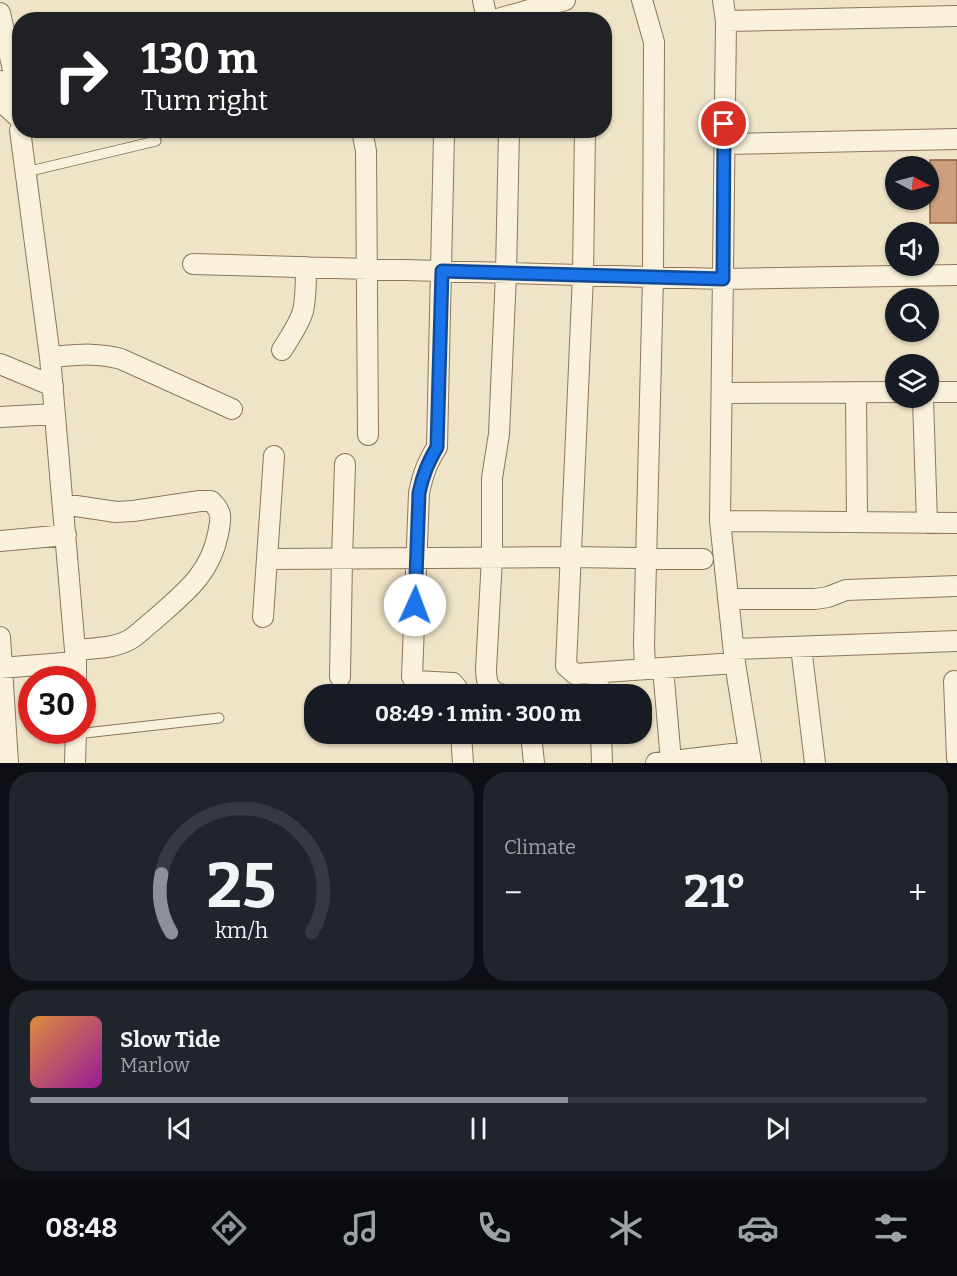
<!DOCTYPE html>
<html lang="en">
<head>
<meta charset="utf-8">
<style>
  :root { --surface:#171b24; --page:#20242c; --text:#f1f3f6; --muted:#9ea1a6; --line:#363941; --accent:#8c9099 }
  body { margin:0; font-family:Bitter,serif; background:var(--page); color:var(--text); height:100vh; display:flex; flex-direction:column; font-size:22px; white-space:nowrap }
  * { box-sizing:border-box; margin:0 }
  p { font-size:20px; color:var(--muted) }
  .icon { flex:none; width:33px; height:33px; fill:none; stroke:currentColor; stroke-width:2; stroke-linecap:round; stroke-linejoin:round }
  .map { position:relative; height:763px; overflow:hidden }
  .side { display:flex; flex-direction:column; gap:9px; padding:9px; background:#0d0f14; flex:1 }
  .side>* { flex:none }
  .banner { position:absolute; left:12px; top:12px; width:600px; height:126px; border-radius:24px; box-shadow:0 2px 4px #0004; background:#202124; color:#fff; overflow:hidden }
  .needle { width:39px; rotate:96deg }
  .tools { position:absolute; left:885px; top:156px; display:grid; gap:12px }
  .tools a { display:grid; place-items:center; width:54px; height:54px; border-radius:50%; background:var(--surface); box-shadow:0 2px 4px #0004; font-size:30px }
  .speed { position:absolute; left:18px; top:666px; display:flex; gap:12px; font-size:30px; font-weight:700; text-align:center }
  .speed>* { display:grid; place-content:center; width:78px; height:78px; border-radius:50%; background:var(--surface); box-shadow:0 2px 4px #0004; line-height:1 }
  .speed .limit { border:9px solid #d22; background:#fff; color:#111 }
  .pin { position:absolute; display:grid; place-items:center; width:51px; height:51px; color:#fff; margin:-26px; border:3px solid #fff; border-radius:50%; box-shadow:0 2px 6px #0007 }
  .me { position:absolute; width:66px; margin:-33px; rotate:2deg; stroke-linejoin:round; filter:drop-shadow(0 0 4px #0008) }
  .turn { display:flex; align-items:center; gap:21px; height:126px; padding:0 30px; font-size:27px }
  .turn .icon { width:78px; height:78px; stroke-width:2.5 }
  .turn b { display:block; font-size:42px; line-height:51px }
  .big { font-size:45px; font-weight:700; line-height:1.1 }
  .side .tile { flex:1; display:flex; flex-direction:column; justify-content:center; gap:9px; min-width:0; padding:0 21px; border-radius:24px; background:var(--page) }
  .side .dial { align-items:center; gap:0 }
  .dial svg { height:156px; overflow:visible; fill:none; stroke:var(--line); stroke-width:7; stroke-linecap:round; text-anchor:middle }
  .dial text { fill:var(--text); stroke:none }
  .song { display:flex; align-items:center; gap:18px }
  .cover { width:72px; height:72px; border-radius:9px; background:linear-gradient(135deg,hsl(30 70% 55%),hsl(300 70% 35%)) }
  .played { height:6px; border-radius:3px; background:linear-gradient(90deg,var(--accent) 60%,var(--line) 60%) }
  .keys { display:flex; justify-content:space-around; direction:ltr }
  .heat { display:flex; justify-content:space-between; align-items:center; font-size:33px; direction:ltr }
  .side .tiles { flex:1; display:grid; gap:9px; grid-template-columns:1fr 1fr }
  .tile:last-child { grid-column:span 2 }
  .trip { position:absolute; left:304px; top:684px; width:348px; height:60px; border-radius:24px; background:var(--surface); box-shadow:0 2px 4px #0004; font-weight:700; line-height:60px; text-align:center }
  .dock { display:flex; height:96px; justify-content:space-around; align-items:center; background:#090b0e; color:var(--muted) }
  .dock .icon { width:42px; height:42px }
  .dock .active { color:var(--accent) }
  .dock b { font-size:27px; color:var(--text) }
  .map>svg:first-child { display:block }
  .building { fill:#cf9f7d; stroke:#8d5f41; stroke-width:1.5 }
  .lines { fill:none; stroke-linecap:round; stroke-linejoin:round }
  .lane-casing { stroke:#8d765c; stroke-width:11 }
  .street-casing { stroke:#8d765c; stroke-width:22 }
  .lane { stroke:#faf1dc; stroke-width:9 }
  .street { stroke:#faf1dc; stroke-width:20 }
  .route-casing { stroke:#114b97; stroke-width:15 }
  .route { stroke:#1a73e8; stroke-width:10 }
</style>
</head>
<body>
<div class="map">
<svg width="957" height="763" viewBox="0 0 957 763">
  <rect width="100%" height="100%" fill="#f0e4c8"/>
  <path class="building" d="M930 160H957V223H930Z"/>
  <g class="lines">
    <g class="lane-casing">
      <path id="lane" d="M26 172 156 141
        M76 734 219 718"/>
    </g>
    <g class="street-casing">
      <path id="street" d="M483 0 487 20
        M642 0 654 42 653 277 644 644 645 669
        M723 0 726 21 720 521 735 663 751 763
        M0 13 20 100
        M494 20 565 0
        M726 21 957 16
        M0 81 7 107 19 118
        M20 130 50 357 76 662V680
        M362 130 366 151 368 435
        M585 130 583 275 566 666 575 674 735 663
        M444 135 437 447C427 463 423 474 419 493L412 677 415 681 453 683 457 688 458 694
        M724 144 957 139
        M193 264 723 279 957 275
        M282 350C289 338 299 325 303 311 306 297 306 281 306 267
        M50 357C76 355 96 352 121 359L232 409
        M0 364 53 386
        M856 392 857 522
        M928 392H957
        M722 393 896 392
        M923 398 927 523
        M0 417 55 414
        M63 504 116 512 133 511 200 501H211C223 512 221 519 218 534 210 575 183 594 154 620 146 626 138 635 129 640 112 649 93 648 75 650
        M720 521 957 523
        M0 541 66 535
        M267 559 570 557 703 559
        M728 599H815L828 597 846 590 957 586
        M263 617 274 456
        M0 637 8 763
        M801 647 815 763
        M734 649 957 641
        M0 668 76 662
        M663 668 671 761
        M598 673 599 694
        M340 677 342 559 345 464
        M954 681 957 758
        M501 694C488 692 486 681 486 669L492 558V478L499 434 506 273 509 130
        M461 734 463 763
        M531 734 534 763
        M601 734 602 763
        M75 763 76 730
        M656 763 749 752"/>
    </g>
    <use href="#lane" class="lane"/>
    <use href="#street" class="street"/>
  </g>
  <g class="lines">
    <g class="route-casing">
      <path id="route" d="M415 605 419 493C423 474 428 463 437 447L442 271 723 279 724 124"/>
    </g>
    <use href="#route" class="route"/>
  </g>
</svg>
<div class="tools">
<a><svg class="needle" viewBox="-14 -14 28 28"><path d="M0-13l5 13h-10z" fill="#e53935"/><path d="M0 13l5-13h-10z" fill="#9ea1a6"/></svg></a>
<a><svg class="icon" aria-label="sound" viewBox="0 0 24 24"><path d="M4 9h4l5-4v14l-5-4H4zM17 9q2 3 0 6"/></svg></a>
<a><svg class="icon" aria-label="search" viewBox="0 0 24 24"><circle cx="10" cy="10" r="6"/><path d="M15 15l6 6"/></svg></a>
<a><svg class="icon" aria-label="layers" viewBox="0 0 24 24"><path d="M12 4l9 5-9 5-9-5zM3 14l9 5 9-5"/></svg></a>
</div>
<div class="speed"><div class="limit">30</div></div>
<div class="pin" style="left:724px;top:124px;background:#d93025"><svg class="icon" aria-label="arrive" viewBox="0 0 24 24"><path d="M6 21V4h12l-3 4 3 4H6"/></svg></div>
<svg class="me" style="left:415px;top:605px" viewBox="-20 -20 40 40"><circle r="19" fill="#fff"/><path d="M0-13L10 11 0 6-10 11z" fill="#1a73e8"/></svg>
<div class="trip">08:49 · 1 min · 300 m</div>
<div class="banner">
<div class="turn"><svg class="icon" aria-label="right" viewBox="0 0 24 24"><path d="M7 20v-9h11M14 6l5 5-5 5"/></svg><div><b>130 m</b>Turn right</div></div>
</div>
</div>
<section class="side">
<div class="tiles">
<div class="tile dial"><svg viewBox="0 0 100 80">
<path d="M14 69A42 42 0 1 1 86 69"/>
<path d="M14 69A42 42 0 0 1 9 39" stroke="#8c9099"/>
<text x="50" y="56" font-size="32" font-weight="700">25</text>
<text x="50" y="72" font-size="11">km/h</text>
</svg></div>
<div class="tile"><p>Climate</p>
<div class="heat"><a>−</a><b class="big">21°</b><a>+</a></div>
</div>
<div class="tile">
<div class="song"><i class="cover"></i><div><b>Slow Tide</b><p>Marlow</p></div></div>
<div class="played"></div>
<div class="keys"><svg class="icon" aria-label="previous" viewBox="0 0 24 24"><path d="M18 5L8 12l10 7zM5 5v14"/></svg><svg class="icon" aria-label="pause" viewBox="0 0 24 24"><path d="M8 5v14M16 5v14"/></svg><svg class="icon" aria-label="next" viewBox="0 0 24 24"><path d="M6 5l10 7-10 7zM19 5v14"/></svg></div>
</div>
</div>
</section>
<nav class="dock">
<b>08:48</b>
<svg class="icon active" aria-label="directions" viewBox="0 0 24 24"><path d="M12 3l9 9-9 9-9-9zM9 14v-3h6M13 9l2 2-2 2"/></svg>
<svg class="icon" aria-label="music" viewBox="0 0 24 24"><path d="M9 18V5l10-2v13"/><circle cx="6" cy="18" r="3"/><circle cx="16" cy="16" r="3"/></svg>
<svg class="icon" aria-label="phone" viewBox="0 0 24 24"><path d="M5 4h4l2 5-3 2q2 4 5 5l2-3 5 2v4C11 20 4 13 5 4z"/></svg>
<svg class="icon" aria-label="climate" viewBox="0 0 24 24"><path d="M12 3v18M4 7l16 10M4 17L20 7"/></svg>
<svg class="icon" aria-label="car" viewBox="0 0 24 24"><path d="M5 17H2v-5l4-1 3-4h7l3 4 3 1v5h-3M9 17h6M6 11h13"/><circle cx="7" cy="17" r="2"/><circle cx="17" cy="17" r="2"/></svg>
<svg class="icon" aria-label="filters" viewBox="0 0 24 24"><path d="M4 7h16M4 17h16"/><circle cx="9" cy="7" r="2"/><circle cx="15" cy="17" r="2"/></svg>
</nav>
</body>
</html>
